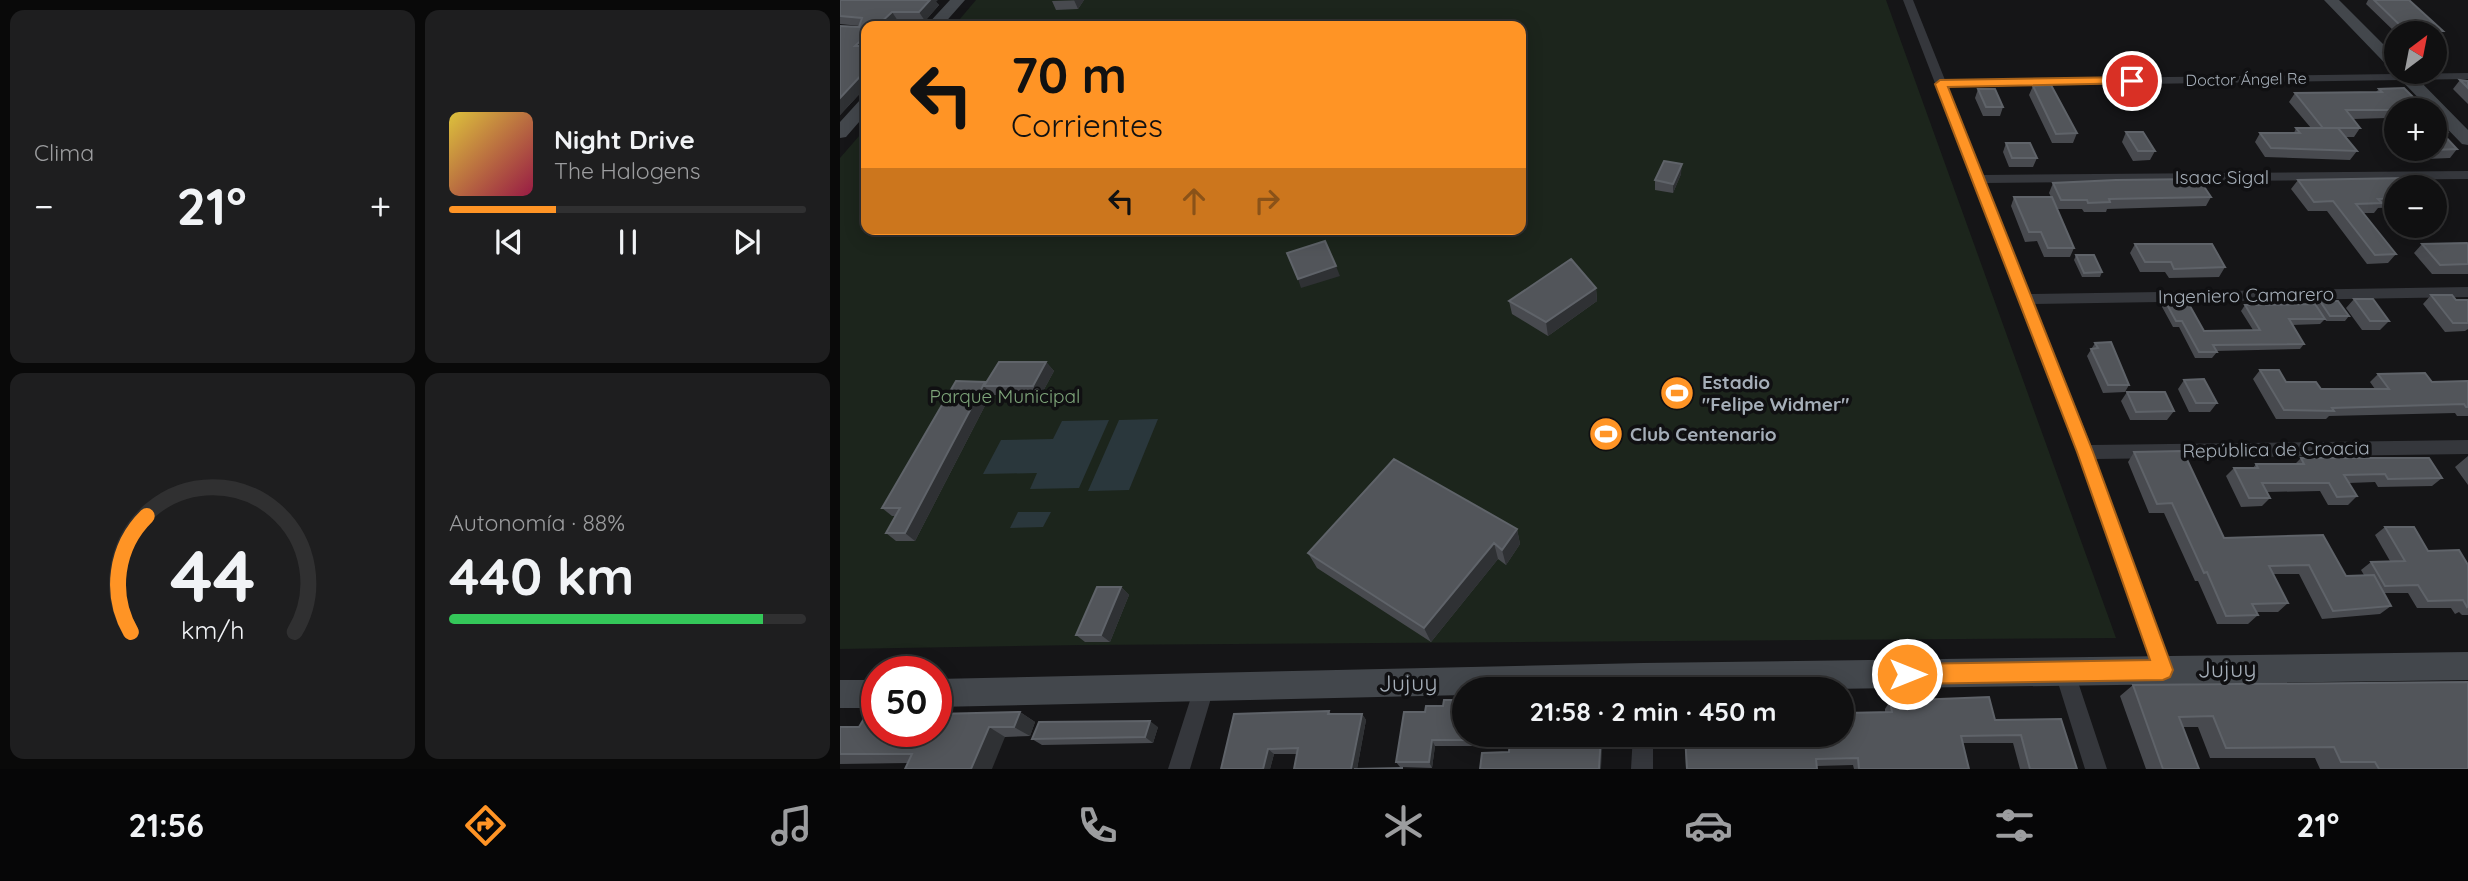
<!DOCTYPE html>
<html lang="es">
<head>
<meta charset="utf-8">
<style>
  :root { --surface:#101011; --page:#1e1e1f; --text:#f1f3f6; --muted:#9c9d9f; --line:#303031; --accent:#ff9425 }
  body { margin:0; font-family:Quicksand,sans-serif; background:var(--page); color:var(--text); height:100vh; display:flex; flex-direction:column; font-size:26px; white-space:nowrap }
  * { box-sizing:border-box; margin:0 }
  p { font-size:23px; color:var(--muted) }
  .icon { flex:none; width:38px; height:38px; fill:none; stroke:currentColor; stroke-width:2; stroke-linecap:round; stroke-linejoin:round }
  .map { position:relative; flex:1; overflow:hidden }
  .side { display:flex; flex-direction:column; gap:10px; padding:10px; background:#090909; width:840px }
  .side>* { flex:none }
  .banner { position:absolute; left:21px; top:21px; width:665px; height:214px; border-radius:14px; box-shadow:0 4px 18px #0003,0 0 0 2px var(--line); background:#ff9425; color:#111; overflow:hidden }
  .needle { width:46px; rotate:32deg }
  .buttons { position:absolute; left:1544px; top:21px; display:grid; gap:14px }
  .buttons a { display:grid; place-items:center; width:63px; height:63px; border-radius:50%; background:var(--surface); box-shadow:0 4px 18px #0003,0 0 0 2px var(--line); font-size:35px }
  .speed { position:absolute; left:21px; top:656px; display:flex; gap:14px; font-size:35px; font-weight:700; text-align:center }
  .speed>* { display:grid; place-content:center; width:91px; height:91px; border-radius:50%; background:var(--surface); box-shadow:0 4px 18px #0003,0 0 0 2px var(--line); line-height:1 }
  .speed .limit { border:10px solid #d22; background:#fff; color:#111 }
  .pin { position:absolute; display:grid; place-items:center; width:60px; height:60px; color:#fff; margin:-30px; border:4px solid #fff; border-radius:50%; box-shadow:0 2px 7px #0007 }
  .me { position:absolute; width:77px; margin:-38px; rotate:90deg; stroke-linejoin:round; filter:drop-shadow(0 0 5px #0008) }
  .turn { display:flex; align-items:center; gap:24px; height:147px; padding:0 35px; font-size:32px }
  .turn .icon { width:91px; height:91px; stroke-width:2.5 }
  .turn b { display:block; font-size:49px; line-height:60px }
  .lanes { display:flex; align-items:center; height:66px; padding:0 35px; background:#0003; justify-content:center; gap:35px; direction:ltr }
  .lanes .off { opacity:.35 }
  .big { font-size:52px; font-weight:700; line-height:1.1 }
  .side .card { flex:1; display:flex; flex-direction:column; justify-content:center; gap:10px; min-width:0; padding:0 24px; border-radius:14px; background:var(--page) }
  .side .dial { align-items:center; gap:0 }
  .dial svg { height:182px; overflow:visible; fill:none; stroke:var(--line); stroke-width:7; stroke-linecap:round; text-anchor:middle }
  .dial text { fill:var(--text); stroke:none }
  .song { display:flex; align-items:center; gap:21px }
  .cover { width:84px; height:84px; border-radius:10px; background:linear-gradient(135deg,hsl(50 70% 55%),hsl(340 70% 35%)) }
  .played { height:7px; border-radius:4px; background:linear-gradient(90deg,var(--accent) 30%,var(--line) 30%) }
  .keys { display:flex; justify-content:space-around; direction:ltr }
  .heat { display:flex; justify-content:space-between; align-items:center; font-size:38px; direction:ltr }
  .charge { height:10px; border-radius:5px; background:linear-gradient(90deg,#34c759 88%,var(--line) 0) }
  .side .tiles { flex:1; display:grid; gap:10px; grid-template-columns:repeat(2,1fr) }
  .trip { position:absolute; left:612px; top:677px; width:402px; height:70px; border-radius:35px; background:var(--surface); box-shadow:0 4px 18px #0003,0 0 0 2px var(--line); font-weight:700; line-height:70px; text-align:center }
  .menu { display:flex; height:112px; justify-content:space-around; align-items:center; background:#060607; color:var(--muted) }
  .menu .icon { width:49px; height:49px }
  .menu .on { color:var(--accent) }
  .menu b { font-size:32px; color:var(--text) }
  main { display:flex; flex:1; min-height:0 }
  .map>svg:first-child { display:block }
  .green { fill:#1c251c }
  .water { fill:#2a373c }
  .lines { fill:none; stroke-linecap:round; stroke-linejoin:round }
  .street { fill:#35373c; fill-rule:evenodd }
  .secondary { fill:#43474c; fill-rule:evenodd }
  .wall { fill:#484a4f }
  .shaded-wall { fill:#2f3134 }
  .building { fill:#52555a; stroke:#5f6369; stroke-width:2 }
  .route { fill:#ff9425; stroke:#a66018; stroke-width:2 }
  .labels { text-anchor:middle; stroke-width:7; stroke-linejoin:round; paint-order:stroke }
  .far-street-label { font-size:16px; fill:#a5aeb8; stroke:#101012 }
  .street-label { font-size:19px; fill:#a5aeb8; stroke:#101012 }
  .poi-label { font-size:19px; font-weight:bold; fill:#a5aeb8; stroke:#101012; text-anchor:start }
  .park-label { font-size:19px; fill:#7ea57a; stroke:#101012 }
  .near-street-label { font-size:23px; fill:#a5aeb8; stroke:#101012 }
</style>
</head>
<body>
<main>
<section class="side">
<div class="tiles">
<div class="card"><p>Clima</p>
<div class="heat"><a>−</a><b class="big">21°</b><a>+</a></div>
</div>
<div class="card">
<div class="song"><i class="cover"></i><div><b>Night Drive</b><p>The Halogens</p></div></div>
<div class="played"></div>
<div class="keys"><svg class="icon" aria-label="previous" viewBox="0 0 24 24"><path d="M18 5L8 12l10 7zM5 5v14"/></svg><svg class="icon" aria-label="pause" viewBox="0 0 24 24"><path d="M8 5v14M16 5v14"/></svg><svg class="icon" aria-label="next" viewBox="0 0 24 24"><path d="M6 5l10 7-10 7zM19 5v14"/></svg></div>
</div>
<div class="card dial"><svg viewBox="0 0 100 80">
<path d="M14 69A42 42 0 1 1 86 69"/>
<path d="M14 69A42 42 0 0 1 21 18" stroke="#ff9425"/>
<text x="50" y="56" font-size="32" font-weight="700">44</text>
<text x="50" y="72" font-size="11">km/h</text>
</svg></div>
<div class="card"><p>Autonomía · 88%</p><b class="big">440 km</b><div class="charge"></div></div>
</div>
</section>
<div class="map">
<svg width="1628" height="769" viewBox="0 0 1628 769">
  <rect width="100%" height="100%" fill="#151517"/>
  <path class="green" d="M136 0H1046L1276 638 242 645 0 649V158L26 128V229H681V26H114Z"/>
  <path class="water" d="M318 419 289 490 248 491 279 420Z
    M269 420 239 488 190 489 197 473 143 474 161 440 213 439 222 421Z
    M178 512H211L203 527 170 528Z"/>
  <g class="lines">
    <path class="street" d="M1063 0H1073L1105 80 1628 73V79L1108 87 1143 175 1628 171V179L1146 183 1190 294 1628 287V297L1194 304 1251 445 1628 440V454L1256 459 1333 670 1330 677 1323 680 1316 677 1313 670 1237 452Z
      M1225 663 1232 666 1235 673 1267 769H1245L1215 673 1218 666Z
      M364 678 371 681 374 688 350 769H328L354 688 357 681Z
      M793 735H813V769H791Z"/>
    <path class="secondary" d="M110 0H125L102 26H86Z
      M1484 0H1499L1556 57V72H1571L1628 130V145L1622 144 1594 115V110H1590Z
      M26 99V114L6 137 0 138V122L20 100Z
      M1628 652V680L918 690H625V695L96 707V679L803 663Z
      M0 680H37V708H0Z"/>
  </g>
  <path class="wall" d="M0 0 96 2 99 5 85 21H58L26 26V87L0 115V26H20L0 24Z
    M244 0 238 9 216 10 212 1Z
    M1528 0H1569L1603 31 1597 38H1594V33H1556L1526 4Z
    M1620 80 1628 81V104L1613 89Z
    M1193 86 1237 133 1233 143H1212L1189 95Z
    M1138 89 1163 107 1160 116H1143L1135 98Z
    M1539 89 1556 110V126L1548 118 1513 119 1520 128 1514 137H1505L1517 151 1510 160 1425 157 1415 142 1420 133H1454L1456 128H1471L1449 102 1455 93 1536 92Z
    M1594 119 1607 132 1604 136 1617 149 1610 158 1586 159 1577 149H1594Z
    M1286 132 1315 151 1310 160 1293 161 1282 142Z
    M1166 143 1197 158 1193 167H1169L1163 152Z
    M841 174 833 193 815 190V180Z
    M1458 180 1556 187V207L1538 208 1534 213H1523L1556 254 1548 263 1527 264 1487 211H1468L1451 189Z
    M1213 183 1371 197 1366 206 1267 209 1266 212H1244L1242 209H1217L1234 248 1230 257H1204L1197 241 1185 242 1171 206 1174 197H1211L1209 193Z
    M1295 244 1385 267 1379 277 1329 278 1325 272H1300L1290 253Z
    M1582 244H1628V274H1592L1574 253Z
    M1236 255 1262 272 1260 277H1242L1234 260Z
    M756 288 757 301 708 336 672 314 669 301Z
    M1591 295 1616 300H1628V329L1625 331 1605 332 1583 304Z
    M1324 299 1364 331 1413 330 1401 311 1405 305 1476 306 1480 301 1509 316 1505 321H1486L1485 319 1480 324 1452 325 1464 344 1460 349 1376 351 1377 352 1372 358H1355L1339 327H1333L1321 305Z
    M1514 299 1549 321 1540 330H1522L1506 308Z
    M1255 343 1289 385 1285 392 1263 393 1247 356Z
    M206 362 214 371 201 395H152L151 394 75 541H56L46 533 55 516H52L42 508 146 383Z
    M1420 370 1446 382 1481 389H1535L1530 382 1538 374 1592 382 1628 381V416H1617L1615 413 1489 416 1486 419H1436L1413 379Z
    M1344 380 1377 403 1370 412H1349L1338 389Z
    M1287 392 1334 411 1327 420H1290L1281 401Z
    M1294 452 1384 538 1506 576 1524 575 1521 570 1531 562 1550 561 1535 535 1545 527 1588 551 1628 565V615H1622L1619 612 1615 614 1611 608H1577L1568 593H1544L1551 606 1540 614 1482 619 1459 574H1433L1448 603 1438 612H1416L1418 615 1408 624H1377L1358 581H1355L1324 513H1309L1288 462Z
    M1628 456V485L1615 467Z
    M1461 458 1602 478 1592 486 1538 487 1535 482 1509 483 1517 496 1508 505H1488L1480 491 1427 492 1430 498 1422 506 1401 507 1386 476 1394 468H1413L1416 464H1455Z
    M677 529 680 544 666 565 658 559 591 642 477 568 468 553Z
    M281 587 289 595 270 642H245L236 635Z
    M1293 685 1628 769H1480L1475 758H1370L1358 727H1343L1359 769H1306L1280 696Z
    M1050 701 1155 720 1221 719 1237 769H1180L1173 743H1123L1129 769H1014L1013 765 977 766V769H846L845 735H1003L1004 713 1045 712V709Z
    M489 711 491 714H522L526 720 517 769H454L457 754H434L430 769 394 714Z
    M180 712 195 722 190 736 165 737 68 763 0 764V727H19Z
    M585 712 639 735 637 746H595L592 768 560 767 556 762Z
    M318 727 313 743 202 745 192 739Z"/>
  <path class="shaded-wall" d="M90 0H98L96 2 99 5 85 21 79 12Z
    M234 0H244L238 9Z
    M52 12 58 21 52 26H37Z
    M26 36V51L15 46Z
    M26 63V87L0 115V98Z
    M842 164 841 174 833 193V184Z
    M496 266 500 276 461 288 458 279Z
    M756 288 757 301 708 336 706 322Z
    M206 362 214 371 201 395 193 386Z
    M145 382 148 386H144L151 394 75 541 65 533Z
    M677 529 680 544 666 565 662 550Z
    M654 543 658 559 591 642 584 628Z
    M281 587 289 595 270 642 261 635Z
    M180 712 195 722 190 736 174 727Z
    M522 714 526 720 517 769H511Z
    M310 721 318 727 313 743 305 737Z
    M149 727 165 737 152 769H131Z
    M635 735H639L637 746 635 740Z
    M761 735H763L761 769H759Z
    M592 740 595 746 592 768 589 762Z
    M428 749 434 754 430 769H423Z"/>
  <path class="building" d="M0 0H90L79 12H52L37 26H26V36L15 46H26V63L22 68H26V70L0 98V26L19 27 22 18 0 16Z
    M1534 0H1569L1603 31H1566Z
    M1620 80 1628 81V88Z
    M1211 85 1237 133 1216 134 1193 86Z
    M1564 88 1586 110H1506L1520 128H1483L1455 93 1542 92 1539 89Z
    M1138 89H1155L1163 107H1146Z
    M1594 119 1607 132H1601L1617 149 1593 150 1592 149H1594Z
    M1456 128H1498L1517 151 1431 148 1420 133H1460Z
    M1286 132H1303L1315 151H1298Z
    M1166 143H1190L1197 158H1172Z
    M824 161 842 164 833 184 815 180Z
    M1567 178 1575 187H1556V198L1538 199 1542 203 1516 204 1556 254 1535 255 1493 201 1474 202 1458 180Z
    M1359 179 1371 197 1269 199 1270 202 1248 203 1247 200H1221L1213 183 1276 180Z
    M1174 197H1212L1234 248H1208L1201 232H1189Z
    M485 241 496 266 458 279 447 253Z
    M1627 243 1628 244V264L1600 265 1582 244Z
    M1295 244H1372L1385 267 1334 269 1331 262H1305Z
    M1236 255H1254L1262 272 1244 273Z
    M731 259 756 288 706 322 669 301Z
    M1591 295H1612L1616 300H1628V323H1613Z
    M1324 299H1346L1364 331 1420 330 1405 305 1475 304 1485 319H1449L1464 344 1373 345 1377 352H1359L1342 321H1336Z
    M1514 299H1533L1549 321H1530Z
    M1480 301H1498L1509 316H1490Z
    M1271 342 1289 385H1268L1251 349 1258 348 1255 343Z
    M159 362H206L193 386H144Z
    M1420 370H1439L1446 382H1476L1481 389H1549L1538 374 1585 373 1592 382 1628 381V407H1626L1624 404 1492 408 1494 411 1444 410Z
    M1364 379 1377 403H1356L1344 380Z
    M116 381 145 382 65 533H46L60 508H42Z
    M1287 392H1325L1334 411 1296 412Z
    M1343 451 1384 538 1483 535 1506 576 1534 575 1551 606 1493 611 1469 565 1429 566 1448 603 1412 604 1418 615 1386 616 1367 572 1364 573 1332 503 1317 504 1294 452Z
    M1461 458H1589L1602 478 1548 479 1545 474 1504 475 1517 496 1497 497 1489 483H1422L1430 498H1409L1394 468H1418L1416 464H1464Z
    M554 459 677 529 662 550 654 543 584 628 468 553Z
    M1545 527H1574L1588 551 1619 550 1628 565V606L1627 607 1623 600 1588 601 1578 585 1545 586 1531 562 1565 561Z
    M257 587H281L261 635H236Z
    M1628 682V769H1539L1535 762H1501L1494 747 1386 748 1373 716 1339 717 1359 769H1323L1293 685Z
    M1149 697 1155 720 1221 719 1237 769H1190L1181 735 1121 736 1129 769H1019L1018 758 976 759 977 769H847L845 735H1003V708L1004 713 1052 712 1050 701Z
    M604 700H625V735H635V740H592L589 762H556L564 712H585L586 706H603Z
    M489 711 488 714H522L511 769H454L458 748 428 749 423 769H381L394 714Z
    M180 712 174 727H149L131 769H65L72 754H0V727H19L25 717 37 716V732H96V714Z
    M310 721 305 737 192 739 199 722Z
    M670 735H761L759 769H640L642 753 669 752Z
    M562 768V769H514Z"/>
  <path class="route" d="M1292 77 1296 78V83L1108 87 1253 452 1333 670 1330 677 1323 680 1067 684 1060 681 1057 674 1060 667 1067 664 1310 660 1237 452 1095 84 1100 80Z"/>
  <defs>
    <g id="stadium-disc" transform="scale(1.75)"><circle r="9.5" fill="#ff9425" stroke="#101012"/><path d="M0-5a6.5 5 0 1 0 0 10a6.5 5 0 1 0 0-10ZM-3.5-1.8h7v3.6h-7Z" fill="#fff"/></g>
  </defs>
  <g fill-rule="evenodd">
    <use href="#stadium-disc" x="837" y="393"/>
    <use href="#stadium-disc" x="766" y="434"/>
  </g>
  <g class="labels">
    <g class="far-street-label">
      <text transform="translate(1406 79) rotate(-1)" y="6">Doctor Ángel Re</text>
    </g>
    <g class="street-label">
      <text x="1382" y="184">Isaac Sigal</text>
      <text transform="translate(1406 295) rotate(-1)" y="7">Ingeniero Camarero</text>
      <text transform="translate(1436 449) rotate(-1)" y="7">República de Croacia</text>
    </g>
    <g class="poi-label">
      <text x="862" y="389">Estadio<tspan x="862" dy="22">"Felipe Widmer"</tspan></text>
      <text x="790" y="441">Club Centenario</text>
    </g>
    <g class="park-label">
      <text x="165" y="403">Parque Municipal</text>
    </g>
    <g class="near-street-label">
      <text transform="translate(1387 669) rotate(-1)" y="8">Jujuy</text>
      <text transform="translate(568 683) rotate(-1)" y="8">Jujuy</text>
    </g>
  </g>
</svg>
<div class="buttons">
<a><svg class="needle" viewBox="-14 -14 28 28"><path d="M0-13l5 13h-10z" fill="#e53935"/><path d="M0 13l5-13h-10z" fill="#9c9d9f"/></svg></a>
<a>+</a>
<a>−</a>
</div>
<div class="speed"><div class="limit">50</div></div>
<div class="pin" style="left:1292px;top:81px;background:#d93025"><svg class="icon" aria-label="arrive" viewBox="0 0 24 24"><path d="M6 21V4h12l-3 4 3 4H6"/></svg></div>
<svg class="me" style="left:1067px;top:674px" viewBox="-20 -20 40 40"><circle r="17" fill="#ff9425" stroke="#fff" stroke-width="3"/><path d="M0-11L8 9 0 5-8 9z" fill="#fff"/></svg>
<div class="trip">21:58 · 2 min · 450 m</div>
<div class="banner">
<div class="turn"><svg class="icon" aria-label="left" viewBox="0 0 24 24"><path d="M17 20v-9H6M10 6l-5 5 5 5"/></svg><div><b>70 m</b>Corrientes</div></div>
<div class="lanes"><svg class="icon" aria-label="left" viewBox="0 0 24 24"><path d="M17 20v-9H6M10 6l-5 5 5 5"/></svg><svg class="icon off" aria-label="ahead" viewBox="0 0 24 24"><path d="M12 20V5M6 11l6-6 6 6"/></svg><svg class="icon off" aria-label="right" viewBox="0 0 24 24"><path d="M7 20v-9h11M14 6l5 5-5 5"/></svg></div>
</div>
</div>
</main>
<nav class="menu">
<b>21:56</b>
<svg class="icon on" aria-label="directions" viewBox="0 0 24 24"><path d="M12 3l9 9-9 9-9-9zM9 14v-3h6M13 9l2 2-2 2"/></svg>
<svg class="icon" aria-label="music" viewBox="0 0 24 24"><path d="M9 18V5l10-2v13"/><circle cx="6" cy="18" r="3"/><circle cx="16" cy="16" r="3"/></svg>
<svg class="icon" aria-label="phone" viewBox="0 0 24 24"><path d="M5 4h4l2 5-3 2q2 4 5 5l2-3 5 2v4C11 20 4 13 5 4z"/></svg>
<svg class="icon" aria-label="climate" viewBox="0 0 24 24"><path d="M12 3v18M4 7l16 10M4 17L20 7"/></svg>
<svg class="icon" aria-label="car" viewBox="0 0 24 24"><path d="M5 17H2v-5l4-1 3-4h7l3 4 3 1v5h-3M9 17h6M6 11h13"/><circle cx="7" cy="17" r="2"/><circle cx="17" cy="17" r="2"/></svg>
<svg class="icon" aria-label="filters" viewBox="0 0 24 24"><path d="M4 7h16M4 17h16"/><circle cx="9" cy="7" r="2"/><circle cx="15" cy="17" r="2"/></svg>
<b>21°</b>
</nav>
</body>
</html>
